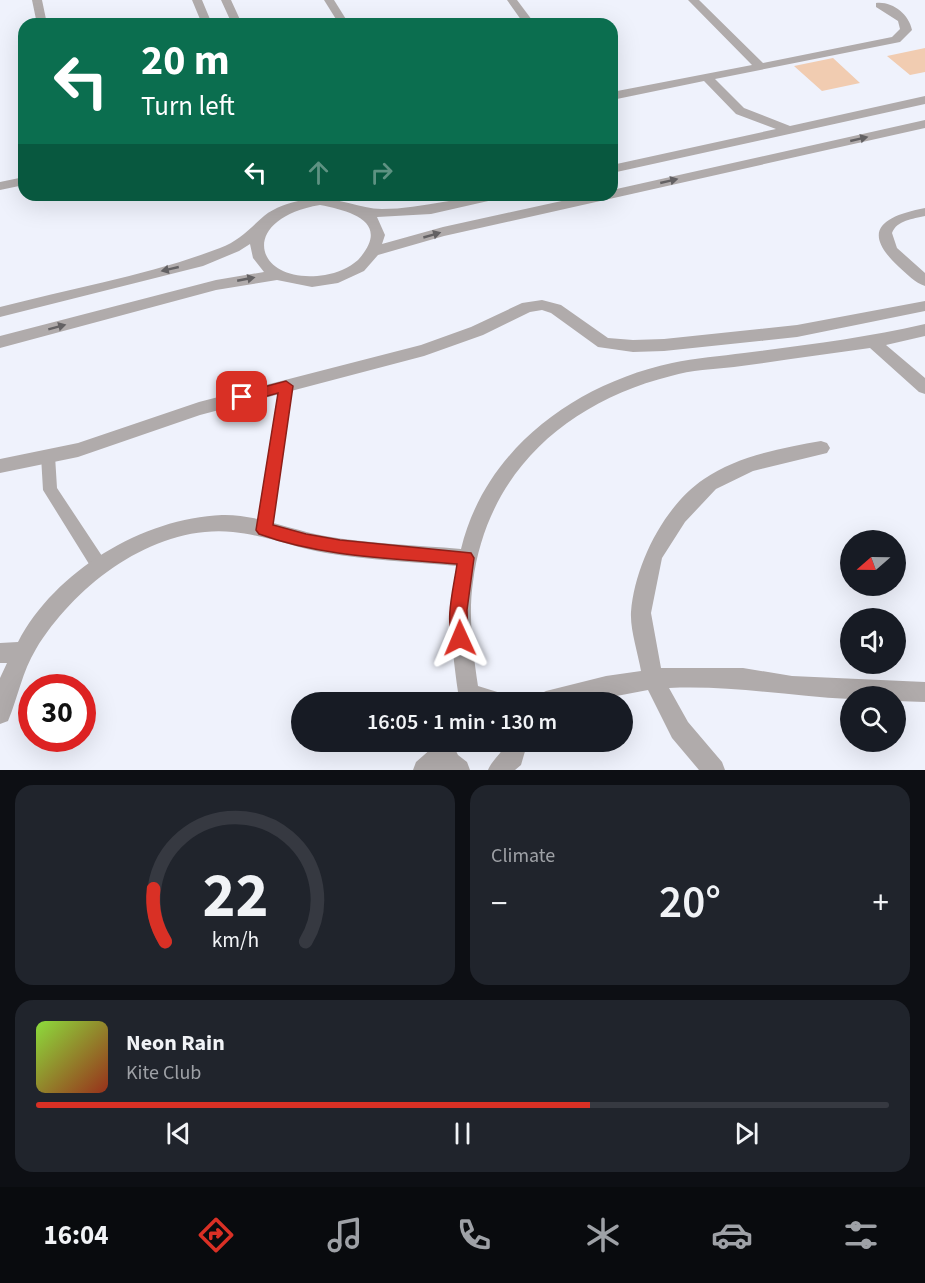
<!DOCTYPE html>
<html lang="en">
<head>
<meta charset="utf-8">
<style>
  :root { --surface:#171b24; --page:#20242c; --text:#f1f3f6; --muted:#9ea1a6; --line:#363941; --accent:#d93025 }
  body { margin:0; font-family:"Source Sans 3",sans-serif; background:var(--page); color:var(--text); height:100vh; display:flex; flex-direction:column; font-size:22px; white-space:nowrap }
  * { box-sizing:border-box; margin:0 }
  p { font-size:20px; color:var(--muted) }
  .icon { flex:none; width:33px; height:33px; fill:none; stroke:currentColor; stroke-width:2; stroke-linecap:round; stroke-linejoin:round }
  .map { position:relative; height:770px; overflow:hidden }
  .side { display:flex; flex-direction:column; gap:15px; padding:15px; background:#0d0f14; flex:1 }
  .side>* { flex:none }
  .hud { position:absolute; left:18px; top:18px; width:600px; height:183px; border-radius:18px; box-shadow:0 6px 24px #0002; background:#0b6e4f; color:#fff; overflow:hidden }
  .needle { width:39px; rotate:250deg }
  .controls { position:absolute; left:840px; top:530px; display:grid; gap:12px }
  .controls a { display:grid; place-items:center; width:66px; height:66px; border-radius:50%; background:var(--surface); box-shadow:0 6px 24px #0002; font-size:30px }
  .speed { position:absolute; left:18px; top:674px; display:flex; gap:12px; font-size:30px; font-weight:700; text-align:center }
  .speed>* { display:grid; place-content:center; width:78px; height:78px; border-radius:50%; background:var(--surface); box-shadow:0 6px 24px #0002; line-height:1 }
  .speed .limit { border:9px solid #d22; background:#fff; color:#111 }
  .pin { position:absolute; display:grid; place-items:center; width:51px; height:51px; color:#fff; margin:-26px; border-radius:12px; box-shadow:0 3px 9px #0006 }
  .me { position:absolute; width:66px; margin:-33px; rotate:359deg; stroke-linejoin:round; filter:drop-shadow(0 0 4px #0008) }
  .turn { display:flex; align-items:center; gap:21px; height:126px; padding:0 24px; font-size:27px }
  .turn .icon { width:78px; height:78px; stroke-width:2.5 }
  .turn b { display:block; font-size:42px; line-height:51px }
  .lanes { display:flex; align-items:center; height:57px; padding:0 24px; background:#0003; justify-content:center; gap:30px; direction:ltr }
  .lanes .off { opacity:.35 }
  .big { font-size:45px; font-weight:600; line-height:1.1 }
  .side .widget { flex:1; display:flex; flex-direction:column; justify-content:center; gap:9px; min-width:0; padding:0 21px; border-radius:18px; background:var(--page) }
  .side .dial { align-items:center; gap:0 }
  .dial svg { height:156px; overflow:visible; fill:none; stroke:var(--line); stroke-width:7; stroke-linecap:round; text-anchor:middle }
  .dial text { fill:var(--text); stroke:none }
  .song { display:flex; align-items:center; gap:18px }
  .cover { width:72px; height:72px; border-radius:9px; background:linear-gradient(135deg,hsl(90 70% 55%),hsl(10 70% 35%)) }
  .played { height:6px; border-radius:3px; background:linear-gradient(90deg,var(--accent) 65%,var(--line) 65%) }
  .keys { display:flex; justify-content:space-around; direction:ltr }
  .heat { display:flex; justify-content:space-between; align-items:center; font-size:33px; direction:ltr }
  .side .tiles { flex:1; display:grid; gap:15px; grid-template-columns:1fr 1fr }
  .widget:last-child { grid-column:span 2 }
  .trip { position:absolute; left:291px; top:692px; width:342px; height:60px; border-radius:30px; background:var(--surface); box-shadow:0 6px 24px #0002; font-weight:600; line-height:60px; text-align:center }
  .tabs { display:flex; height:96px; justify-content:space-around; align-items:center; background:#090b0e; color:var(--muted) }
  .tabs .icon { width:42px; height:42px }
  .tabs .current { color:var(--accent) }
  .tabs b { font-size:27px; color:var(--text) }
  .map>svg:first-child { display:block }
  .building { fill:#f1ccb1 }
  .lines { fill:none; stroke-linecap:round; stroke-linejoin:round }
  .service { fill:#b0abab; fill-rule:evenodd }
  .minor { fill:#b0abab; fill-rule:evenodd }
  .oneway { fill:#636163 }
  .route { fill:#d93025; stroke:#8d1f18; stroke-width:1.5 }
</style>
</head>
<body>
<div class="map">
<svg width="925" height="770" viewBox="0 0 925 770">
  <rect width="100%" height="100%" fill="#eff2fc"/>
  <path class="building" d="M925 48V72L910 75 887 56Z
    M833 58 860 83 822 91 794 66Z"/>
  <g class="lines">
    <path class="service" d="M286 381 291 382 293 386 272 530 269 535 264 537 259 535 256 530 279 386 281 382Z
      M48 450 53 452 55 456 57 488 106 562 108 567 106 572 100 574 94 572 43 490 41 456 43 452Z"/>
    <path class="minor" d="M32 0H42L47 24H37Z
      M192 0H202L212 24H202Z
      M221 0H231L242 24H232Z
      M324 0H334L349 24H339Z
      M507 0H517L535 24H524Z
      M688 0H699L763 63 892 37 900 29 898 21 876 7V3C892 1 909 14 912 30L900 42 715 79 744 108 790 126 925 96V104L612 173V165L776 129 736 114 704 81 612 100V92L752 65Z
      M925 120V128L444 236 378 255 364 271 338 283 312 287 277 280 216 290 0 348V336L216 280 264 272 253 258 250 244 239 251 203 266 0 317V307C73 288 150 275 220 248 239 241 250 228 264 216 275 207 289 203 302 200 331 193 354 208 382 209 423 209 463 195 504 195L497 199 431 214 377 217 385 235 382 244 443 227 589 195H612V190ZM320 205C351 211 392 222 358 260 349 268 337 273 325 275 254 286 236 219 320 205Z
      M24 177V185L0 190V182Z
      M925 208V216C913 219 897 220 892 233L897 248 925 273V286C915 283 907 274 899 267 859 230 884 216 925 208Z
      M542 300 561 305 608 338 633 340 664 339 797 325 925 301V311L797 337 664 351 633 352 598 347 551 313 542 310 530 312 483 335 424 356 200 415 78 457 0 473V459L78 443 199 402 421 345 471 327 522 303Z
      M925 324V336L886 345 925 378V394L919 392 870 348C825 354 779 361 734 367 714 369 691 370 671 376 567 402 487 472 473 582 468 616 473 652 478 686L507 695 510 702H447L450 695 458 692C452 650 447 607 457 566 413 562 369 560 326 553 295 548 265 535 233 532 154 524 75 585 36 649 22 672 18 697 8 721L0 724V678L7 663H0V643L18 642C55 571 143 518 222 515 256 514 291 530 325 536 370 544 416 545 461 549 485 449 575 384 672 363 695 358 721 356 744 353 805 345 865 338 925 324Z
      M821 441 827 443 830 448 827 453 753 471 716 489 685 522 662 558 651 613 661 668H743L792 676 925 682V702L896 701V696H850V699C790 696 730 685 669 688L688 722 722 762 725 770H699L672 738 648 690 585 702H535L538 695 546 691 606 676 641 671C638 653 630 630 631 612 635 564 664 506 704 479 737 456 782 448 821 441Z
      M429 741H451L458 755 467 762 470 770H413L416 762 432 748Z
      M506 741H528L521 765 515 770H488C493 758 503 754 506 741Z"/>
  </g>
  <defs><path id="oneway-solid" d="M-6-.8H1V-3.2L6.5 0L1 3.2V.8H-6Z" transform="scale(1.5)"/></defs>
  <g class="oneway">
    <use href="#oneway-solid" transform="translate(859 139) rotate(-13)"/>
    <use href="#oneway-solid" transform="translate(669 181) rotate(-13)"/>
    <use href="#oneway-solid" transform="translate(432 235) rotate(-16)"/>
    <use href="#oneway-solid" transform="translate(170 269) rotate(167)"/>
    <use href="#oneway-solid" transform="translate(246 279) rotate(-11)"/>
    <use href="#oneway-solid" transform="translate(57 327) rotate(-15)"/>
  </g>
  <path class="route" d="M286 381 293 386 273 525 306 534 340 540 471 553 474 558 467 610 468 638 466 643 460 646 454 643C444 621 454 587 457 564 391 558 322 557 259 534L256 530 278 393 242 403 235 397 237 394Z"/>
</svg>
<div class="controls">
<a><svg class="needle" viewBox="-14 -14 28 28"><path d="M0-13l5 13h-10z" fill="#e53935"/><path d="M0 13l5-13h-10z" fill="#9ea1a6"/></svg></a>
<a><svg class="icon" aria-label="sound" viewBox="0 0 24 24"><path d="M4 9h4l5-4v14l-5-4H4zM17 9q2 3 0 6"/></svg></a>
<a><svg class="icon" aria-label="search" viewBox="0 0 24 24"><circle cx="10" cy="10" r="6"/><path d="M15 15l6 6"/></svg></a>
</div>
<div class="speed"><div class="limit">30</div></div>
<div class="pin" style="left:242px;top:397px;background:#d93025"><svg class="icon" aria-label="arrive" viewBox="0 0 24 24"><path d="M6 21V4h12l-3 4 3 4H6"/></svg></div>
<svg class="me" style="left:460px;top:638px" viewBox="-20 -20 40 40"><path d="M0-17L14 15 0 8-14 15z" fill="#d93025" stroke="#fff" stroke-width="4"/></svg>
<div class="trip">16:05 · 1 min · 130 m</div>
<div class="hud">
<div class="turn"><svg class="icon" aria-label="left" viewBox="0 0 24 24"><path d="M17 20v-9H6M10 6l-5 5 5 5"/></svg><div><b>20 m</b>Turn left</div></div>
<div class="lanes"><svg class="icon" aria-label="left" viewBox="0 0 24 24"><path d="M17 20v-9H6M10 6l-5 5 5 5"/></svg><svg class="icon off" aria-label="ahead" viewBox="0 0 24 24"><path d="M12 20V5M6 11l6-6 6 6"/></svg><svg class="icon off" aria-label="right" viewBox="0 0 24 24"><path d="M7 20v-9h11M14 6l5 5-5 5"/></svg></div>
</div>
</div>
<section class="side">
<div class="tiles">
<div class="widget dial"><svg viewBox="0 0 100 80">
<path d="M14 69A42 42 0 1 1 86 69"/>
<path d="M14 69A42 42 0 0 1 8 42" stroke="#d93025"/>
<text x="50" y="56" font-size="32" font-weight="700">22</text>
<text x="50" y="72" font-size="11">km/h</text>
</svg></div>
<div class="widget"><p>Climate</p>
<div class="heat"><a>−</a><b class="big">20°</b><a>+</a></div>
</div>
<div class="widget">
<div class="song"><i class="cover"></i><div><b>Neon Rain</b><p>Kite Club</p></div></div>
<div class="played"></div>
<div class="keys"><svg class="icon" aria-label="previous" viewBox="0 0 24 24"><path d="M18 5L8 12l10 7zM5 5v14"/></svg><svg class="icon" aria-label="pause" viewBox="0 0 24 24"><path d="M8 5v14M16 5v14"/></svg><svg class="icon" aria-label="next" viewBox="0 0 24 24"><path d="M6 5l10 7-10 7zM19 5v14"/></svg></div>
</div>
</div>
</section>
<nav class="tabs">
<b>16:04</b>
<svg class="icon current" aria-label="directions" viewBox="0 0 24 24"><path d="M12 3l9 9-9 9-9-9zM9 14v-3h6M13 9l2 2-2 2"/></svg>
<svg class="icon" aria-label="music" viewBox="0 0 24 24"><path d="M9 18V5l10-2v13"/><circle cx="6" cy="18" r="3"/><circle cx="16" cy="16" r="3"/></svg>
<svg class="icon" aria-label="phone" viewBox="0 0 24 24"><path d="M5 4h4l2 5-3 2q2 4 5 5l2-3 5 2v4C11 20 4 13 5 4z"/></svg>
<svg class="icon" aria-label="climate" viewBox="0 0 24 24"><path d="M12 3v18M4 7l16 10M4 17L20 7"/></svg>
<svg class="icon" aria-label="car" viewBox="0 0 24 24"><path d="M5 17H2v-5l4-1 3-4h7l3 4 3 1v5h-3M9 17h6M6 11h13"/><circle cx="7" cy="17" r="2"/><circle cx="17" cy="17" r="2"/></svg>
<svg class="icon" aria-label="filters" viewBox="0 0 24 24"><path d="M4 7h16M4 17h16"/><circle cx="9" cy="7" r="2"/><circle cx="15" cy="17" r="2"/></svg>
</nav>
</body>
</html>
